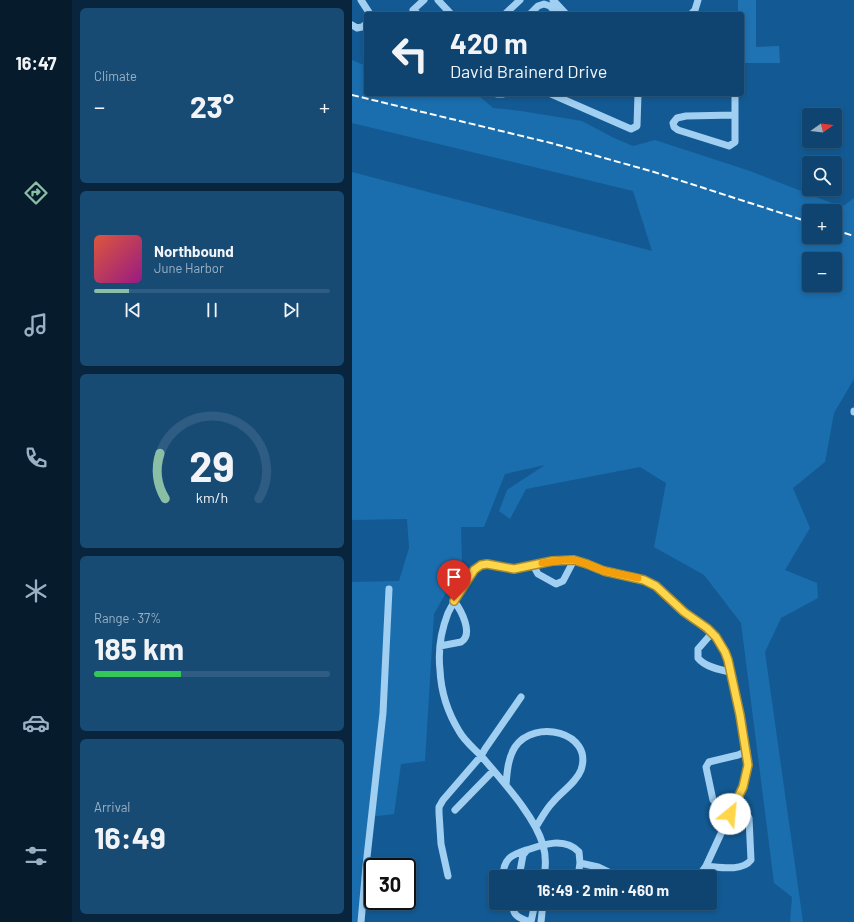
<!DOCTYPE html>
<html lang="en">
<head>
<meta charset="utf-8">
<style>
  :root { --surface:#0e446f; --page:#174b74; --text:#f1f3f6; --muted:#9bb0c3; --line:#2e5c82; --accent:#8abfa5 }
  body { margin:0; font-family:Barlow,sans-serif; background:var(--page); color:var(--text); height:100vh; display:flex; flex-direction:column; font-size:15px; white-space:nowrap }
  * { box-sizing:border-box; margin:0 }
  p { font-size:13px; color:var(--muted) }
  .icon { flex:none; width:22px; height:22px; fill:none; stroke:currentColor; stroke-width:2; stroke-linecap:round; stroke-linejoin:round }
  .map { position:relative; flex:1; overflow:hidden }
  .sheet { display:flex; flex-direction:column; gap:8px; padding:8px; background:#08253d; width:280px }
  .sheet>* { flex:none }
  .top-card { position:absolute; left:12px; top:12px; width:380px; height:84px; border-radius:4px; box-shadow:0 2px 6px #0003,0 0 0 1px var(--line); background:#0e446f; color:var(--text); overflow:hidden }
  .needle { width:26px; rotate:76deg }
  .buttons { position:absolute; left:450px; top:108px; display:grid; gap:8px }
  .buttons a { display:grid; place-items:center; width:40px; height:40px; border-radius:4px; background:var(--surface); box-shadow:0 2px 6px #0003,0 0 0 1px var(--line); font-size:20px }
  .speed { position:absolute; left:12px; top:858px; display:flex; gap:8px; font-size:20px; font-weight:700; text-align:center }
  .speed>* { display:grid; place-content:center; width:52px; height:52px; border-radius:50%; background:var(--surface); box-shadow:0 2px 6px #0003,0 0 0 1px var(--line); line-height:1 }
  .speed .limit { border:2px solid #111; border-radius:6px; background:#fff; color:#111 }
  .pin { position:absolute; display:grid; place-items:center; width:34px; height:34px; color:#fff; margin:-41px -17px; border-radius:50% 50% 50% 0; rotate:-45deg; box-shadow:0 0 4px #0007 }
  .pin .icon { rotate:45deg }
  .me { position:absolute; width:44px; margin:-22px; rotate:28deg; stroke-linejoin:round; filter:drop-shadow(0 0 3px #0008) }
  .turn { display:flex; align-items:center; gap:14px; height:84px; padding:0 20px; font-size:18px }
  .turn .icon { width:52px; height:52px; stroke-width:2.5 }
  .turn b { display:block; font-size:28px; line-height:34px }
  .big { font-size:30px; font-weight:700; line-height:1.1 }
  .sheet .tile { flex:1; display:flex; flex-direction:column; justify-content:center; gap:6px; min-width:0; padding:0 14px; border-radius:6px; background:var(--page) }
  .sheet .dial { align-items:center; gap:0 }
  .dial svg { height:104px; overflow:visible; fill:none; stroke:var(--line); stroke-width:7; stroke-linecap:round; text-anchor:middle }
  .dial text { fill:var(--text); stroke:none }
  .song { display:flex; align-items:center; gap:12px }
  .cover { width:48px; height:48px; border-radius:6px; background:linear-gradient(135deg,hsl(10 70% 55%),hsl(310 70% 35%)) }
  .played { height:4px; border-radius:2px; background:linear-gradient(90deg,var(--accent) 15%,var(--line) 15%) }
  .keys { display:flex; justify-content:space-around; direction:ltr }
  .heat { display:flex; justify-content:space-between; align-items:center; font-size:22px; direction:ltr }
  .charge { height:6px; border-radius:3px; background:linear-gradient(90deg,#34c759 37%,var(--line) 0) }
  .trip { position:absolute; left:137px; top:870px; width:228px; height:40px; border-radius:4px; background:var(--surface); box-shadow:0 2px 6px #0003,0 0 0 1px var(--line); font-weight:700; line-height:40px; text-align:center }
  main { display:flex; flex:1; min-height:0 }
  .tab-bar { display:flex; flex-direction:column; width:72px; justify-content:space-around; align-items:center; background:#061b2c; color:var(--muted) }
  .tab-bar .icon { width:28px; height:28px }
  .tab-bar .active { color:var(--accent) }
  .tab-bar b { font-size:18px; color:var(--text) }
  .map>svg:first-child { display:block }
  .green { fill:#1a6eae; fill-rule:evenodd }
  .building { fill:#2073b3 }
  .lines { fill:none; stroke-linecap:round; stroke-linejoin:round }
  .minor { stroke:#a1cff2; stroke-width:7 }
  .rail { stroke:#fff; stroke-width:2; stroke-dasharray:7 3; stroke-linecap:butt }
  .route-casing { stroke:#a68a30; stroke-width:10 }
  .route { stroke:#ffd54a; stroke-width:7 }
  .slow { stroke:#f59e0b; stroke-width:7 }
</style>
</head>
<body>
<main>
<nav class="tab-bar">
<b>16:47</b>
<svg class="icon active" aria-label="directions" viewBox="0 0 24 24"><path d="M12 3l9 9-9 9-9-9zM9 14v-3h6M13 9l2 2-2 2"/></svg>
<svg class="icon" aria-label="music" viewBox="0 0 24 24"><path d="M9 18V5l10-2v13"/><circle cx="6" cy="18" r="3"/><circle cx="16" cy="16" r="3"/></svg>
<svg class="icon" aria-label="phone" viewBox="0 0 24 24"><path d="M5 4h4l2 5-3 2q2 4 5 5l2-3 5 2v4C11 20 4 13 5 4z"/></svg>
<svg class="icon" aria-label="climate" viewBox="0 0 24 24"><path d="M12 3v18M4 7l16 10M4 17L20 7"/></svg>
<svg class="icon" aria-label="car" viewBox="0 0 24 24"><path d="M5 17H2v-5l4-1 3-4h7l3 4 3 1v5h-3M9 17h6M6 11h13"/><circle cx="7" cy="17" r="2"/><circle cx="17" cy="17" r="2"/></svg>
<svg class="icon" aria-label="filters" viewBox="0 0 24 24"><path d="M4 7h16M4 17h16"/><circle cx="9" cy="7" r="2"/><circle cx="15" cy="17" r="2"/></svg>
</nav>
<section class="sheet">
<div class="tile"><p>Climate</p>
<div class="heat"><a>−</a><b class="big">23°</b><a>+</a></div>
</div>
<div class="tile">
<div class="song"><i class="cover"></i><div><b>Northbound</b><p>June Harbor</p></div></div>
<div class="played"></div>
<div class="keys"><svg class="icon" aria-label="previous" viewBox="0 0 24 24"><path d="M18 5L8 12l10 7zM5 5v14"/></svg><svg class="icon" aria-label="pause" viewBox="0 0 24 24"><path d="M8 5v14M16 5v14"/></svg><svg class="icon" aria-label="next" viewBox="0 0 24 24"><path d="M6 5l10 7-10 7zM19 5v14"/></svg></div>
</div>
<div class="tile dial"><svg viewBox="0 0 100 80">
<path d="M14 69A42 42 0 1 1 86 69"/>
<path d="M14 69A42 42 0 0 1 10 34" stroke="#8abfa5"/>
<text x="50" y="56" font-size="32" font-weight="700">29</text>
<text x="50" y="72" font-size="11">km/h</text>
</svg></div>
<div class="tile"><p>Range · 37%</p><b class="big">185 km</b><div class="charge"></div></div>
<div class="tile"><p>Arrival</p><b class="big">16:49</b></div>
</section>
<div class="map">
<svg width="502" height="922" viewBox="0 0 502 922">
  <rect width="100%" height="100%" fill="#135a94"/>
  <path class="green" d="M0 60 14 66V94H125L141 108 169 111 230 121 262 138 281 146 303 140 398 171 490 207 502 198V379L482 413 473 462 441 488 458 528 433 570 465 583 466 598 429 618 413 652 451 922H438L440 897 422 883 389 623 352 575 302 547 314 483 288 467 174 489 158 519 147 511 155 490 193 465 153 474 132 527H109L110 564 82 614 73 761 49 764 42 814 18 817 8 922H0V582L47 581 57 548 55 519 0 520V172L300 251 281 191 0 123ZM457 211H483V237H457ZM457 259H483V285H457Z"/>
  <path class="building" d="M386 0H404V47L427 46 428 63H390V14H386Z"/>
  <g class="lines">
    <path class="minor" d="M9 0 18 14
      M86 0 99 14
      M201 0 214 14
      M66 14 61 10 72 0
      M153 14 168 0
      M178 14 186 6 192 4 198 6 205 14
      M339 14 343 10 346 0
      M0 25 5 28 10 27 14 24
      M145 94H151
      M199 94 279 129 285 126 286 94
      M383 94V142L377 146 326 130 322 127 321 123 325 118 334 116 383 115
      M502 411V412
      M181 565 186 574 204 584 211 581 222 560
      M360 633 346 649V658C353 667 368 670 379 672
      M88 646 109 642C122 634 109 610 102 601
      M154 785C155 772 156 758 163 747 182 718 242 732 229 770 224 783 209 792 201 802 194 809 189 819 184 827
      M103 810 141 771
      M378 814 361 800 354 767 357 762 361 761 386 755 395 751
      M228 863 246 867 267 877
      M354 866C367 867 390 872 399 860L397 818 393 810 384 803
      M96 876 89 844 87 813V807L91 800 129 756 133 749 169 697
      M151 877C151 859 159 855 174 850
      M167 877 171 855 175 850C192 844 213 837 227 852L228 863 226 877
      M192 877C194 866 194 855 191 845 183 816 150 781 131 758 123 749 113 742 107 731 96 713 89 692 88 670 86 652 89 631 96 613 100 605 121 569 128 565 138 561 152 569 163 568 180 568 196 559 214 560 228 560 238 567 250 571 266 576 283 574 297 582 309 588 317 599 326 608 349 628 364 629 376 660L388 715 396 765 391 787 384 803 378 814 354 866 346 877
      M161 903C160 916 167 918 178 922
      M260 903C276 909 294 908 310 903
      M9 922 14 866 31 713 37 589
      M179 922 183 903
      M189 922 191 903"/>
    <path class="rail" d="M0 95 199 143 302 172 457 222
      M483 230 502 236"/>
  </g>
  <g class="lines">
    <g class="route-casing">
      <path id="route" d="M102 601 122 570 129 565 135 564 162 569 200 561 222 560 235 564 252 571 292 580 304 586 332 612 355 628 364 637 373 652 376 660 388 715 396 765 391 787 378 814"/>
    </g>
    <use href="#route" class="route"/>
    <path class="slow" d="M190 563 212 560H222L235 564 252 571 286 578"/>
  </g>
</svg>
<div class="buttons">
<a><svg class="needle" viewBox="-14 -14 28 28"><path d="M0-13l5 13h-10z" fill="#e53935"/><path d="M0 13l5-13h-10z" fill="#9bb0c3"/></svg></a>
<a><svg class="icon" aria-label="search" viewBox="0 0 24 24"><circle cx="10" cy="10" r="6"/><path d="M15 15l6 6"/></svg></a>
<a>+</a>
<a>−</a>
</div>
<div class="speed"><div class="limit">30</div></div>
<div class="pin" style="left:102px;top:601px;background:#d93025"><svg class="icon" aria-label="arrive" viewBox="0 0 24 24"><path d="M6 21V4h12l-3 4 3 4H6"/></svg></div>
<svg class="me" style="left:378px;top:814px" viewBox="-20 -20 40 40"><circle r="19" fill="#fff"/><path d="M0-13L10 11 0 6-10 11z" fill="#ffd54a"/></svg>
<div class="trip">16:49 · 2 min · 460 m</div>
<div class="top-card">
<div class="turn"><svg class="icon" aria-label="left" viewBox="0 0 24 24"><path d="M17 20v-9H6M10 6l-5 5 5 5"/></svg><div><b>420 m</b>David Brainerd Drive</div></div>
</div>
</div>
</main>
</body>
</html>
